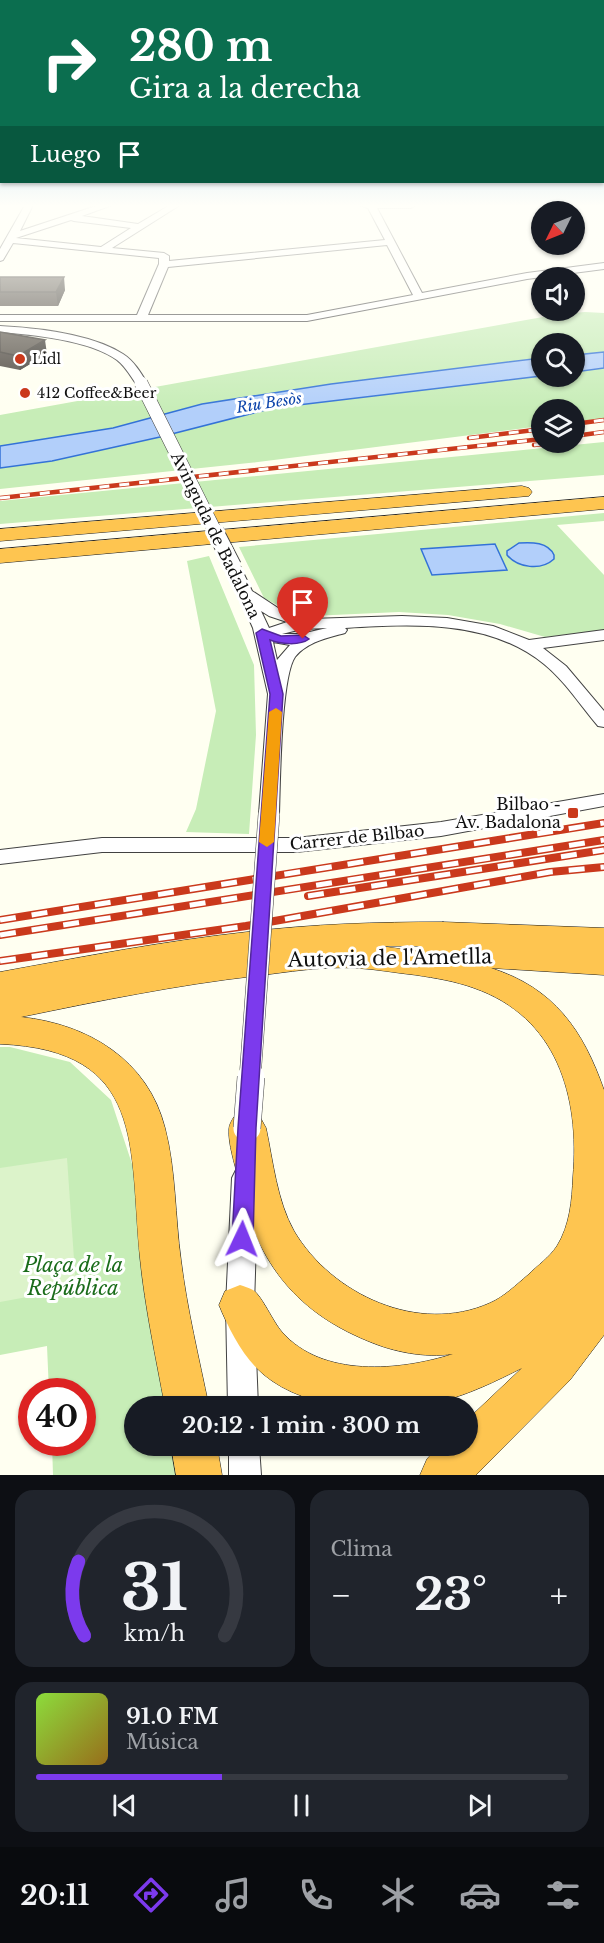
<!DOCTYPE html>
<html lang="es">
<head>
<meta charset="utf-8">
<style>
  :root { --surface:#171b24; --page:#20242c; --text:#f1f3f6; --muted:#9ea1a6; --line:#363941; --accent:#7c3aed }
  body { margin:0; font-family:"Libre Baskerville",serif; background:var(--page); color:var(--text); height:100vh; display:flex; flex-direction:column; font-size:22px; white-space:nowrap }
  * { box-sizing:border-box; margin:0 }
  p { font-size:20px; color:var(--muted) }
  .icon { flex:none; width:33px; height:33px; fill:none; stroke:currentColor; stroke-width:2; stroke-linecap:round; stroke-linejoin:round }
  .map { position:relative; height:1475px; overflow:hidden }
  .sheet { display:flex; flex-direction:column; gap:15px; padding:15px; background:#0d0f14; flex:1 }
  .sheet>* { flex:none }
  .banner { position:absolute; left:0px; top:0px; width:604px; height:183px; box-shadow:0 2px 4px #0004; background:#0b6e4f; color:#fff; overflow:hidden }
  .needle { width:39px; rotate:227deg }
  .controls { position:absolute; left:531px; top:201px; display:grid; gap:12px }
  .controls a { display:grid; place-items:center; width:54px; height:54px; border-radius:50%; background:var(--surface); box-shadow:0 2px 4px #0004; font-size:30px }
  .speed { position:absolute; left:18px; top:1378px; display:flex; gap:12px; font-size:30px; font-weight:700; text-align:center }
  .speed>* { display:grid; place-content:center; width:78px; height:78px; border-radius:50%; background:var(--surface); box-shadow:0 2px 4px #0004; line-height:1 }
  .speed .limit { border:9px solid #d22; background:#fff; color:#111 }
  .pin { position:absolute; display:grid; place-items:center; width:51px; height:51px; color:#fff; margin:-62px -26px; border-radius:50% 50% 50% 0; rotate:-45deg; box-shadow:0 0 6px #0007 }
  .pin .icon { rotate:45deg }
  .me { position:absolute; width:66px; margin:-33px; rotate:2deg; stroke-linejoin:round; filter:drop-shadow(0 0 4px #0008) }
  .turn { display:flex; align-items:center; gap:21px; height:126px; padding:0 30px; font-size:27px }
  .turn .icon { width:78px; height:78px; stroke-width:2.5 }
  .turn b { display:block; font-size:42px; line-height:51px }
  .then { display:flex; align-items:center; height:57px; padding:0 30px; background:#0003; gap:12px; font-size:22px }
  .big { font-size:45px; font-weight:800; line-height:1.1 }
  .sheet .card { flex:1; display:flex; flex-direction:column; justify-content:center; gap:9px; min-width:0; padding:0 21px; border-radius:18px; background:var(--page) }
  .sheet .dial { align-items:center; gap:0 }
  .dial svg { height:156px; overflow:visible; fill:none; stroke:var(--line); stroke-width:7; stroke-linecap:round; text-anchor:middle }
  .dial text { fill:var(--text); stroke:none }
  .song { display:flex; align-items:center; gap:18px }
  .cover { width:72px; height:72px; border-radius:9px; background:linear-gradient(135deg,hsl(90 70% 55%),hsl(40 70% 35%)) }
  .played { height:6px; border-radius:3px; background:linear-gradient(90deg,var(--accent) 35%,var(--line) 35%) }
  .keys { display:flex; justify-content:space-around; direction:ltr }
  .heat { display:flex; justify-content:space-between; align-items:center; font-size:33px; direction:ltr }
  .sheet .tiles { flex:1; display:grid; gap:15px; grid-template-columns:1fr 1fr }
  .card:last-child { grid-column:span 2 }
  .trip { position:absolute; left:124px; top:1396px; width:354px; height:60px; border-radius:30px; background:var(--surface); box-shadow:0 2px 4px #0004; font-weight:800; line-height:60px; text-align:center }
  .dock { display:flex; height:96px; justify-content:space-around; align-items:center; background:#090b0e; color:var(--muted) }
  .dock .icon { width:42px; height:42px }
  .dock .on { color:var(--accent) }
  .dock b { font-size:27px; color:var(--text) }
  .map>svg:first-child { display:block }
  .green { fill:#c7edb7 }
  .pitch { fill:#dcf3ca }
  .water { fill:#b2cffa; stroke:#3372d7; stroke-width:1.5 }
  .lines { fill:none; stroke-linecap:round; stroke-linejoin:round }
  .minor-casing { stroke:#424242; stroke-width:2 }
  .highway-casing { stroke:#202020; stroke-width:1 }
  .minor { fill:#fff; fill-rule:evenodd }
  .highway { fill:#fec550; fill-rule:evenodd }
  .rail-far1-casing { stroke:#ca391c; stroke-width:4.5 }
  .rail-casing { stroke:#ca391c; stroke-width:8 }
  .rail-far1 { stroke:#fff; stroke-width:3; stroke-dasharray:10; stroke-linecap:butt }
  .rail { stroke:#fff; stroke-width:5; stroke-dasharray:16; stroke-linecap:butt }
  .minor-bridge-far3-casing { stroke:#424242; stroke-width:14; stroke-linecap:butt }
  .minor-bridge-far2-casing { stroke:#424242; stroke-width:18; stroke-linecap:butt }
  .minor-bridge-far1-casing { stroke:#424242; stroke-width:22; stroke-linecap:butt }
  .minor-bridge-casing { stroke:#424242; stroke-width:28; stroke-linecap:butt }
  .minor-bridge-far3 { stroke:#fff; stroke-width:13 }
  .minor-bridge-far2 { stroke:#fff; stroke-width:16 }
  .minor-bridge-far1 { stroke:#fff; stroke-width:21 }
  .minor-bridge { stroke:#fff; stroke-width:27 }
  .wall { fill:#4d4740 }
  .shaded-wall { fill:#3e3a34 }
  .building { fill:#59534a; stroke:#3e3a34; stroke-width:1.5 }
  .route { fill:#7c3aed; stroke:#51269a; stroke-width:1.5 }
  .slow { fill:#f59e0b }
  .poi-dot { fill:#ca391c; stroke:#fff; stroke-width:2 }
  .labels { text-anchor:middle; stroke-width:6; stroke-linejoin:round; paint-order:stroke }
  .far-poi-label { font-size:14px; fill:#0f0f0f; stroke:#fff; text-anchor:start }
  .far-water-label { font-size:15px; font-style:italic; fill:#0e45ab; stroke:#fff }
  .street-label { font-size:16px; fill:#0f0f0f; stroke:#fff }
  .poi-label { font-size:16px; fill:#0f0f0f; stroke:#fff; text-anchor:end }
  .near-street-label { font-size:20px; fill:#0f0f0f; stroke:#fff }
  .near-park-label { font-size:20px; font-style:italic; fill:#1a6c1a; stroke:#fff }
</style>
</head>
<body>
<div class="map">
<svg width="604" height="1475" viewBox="0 0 604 1475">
  <rect width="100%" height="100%" fill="#fffff1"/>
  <path class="green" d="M585 312 604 313V352L575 355 574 344H542L541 358 331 384 202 404 113 428 0 446V415L554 315Z
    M604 368V418L575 422 574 410H542L541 426 258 462 0 489V468L52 461 160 437 273 408 541 376H574L575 372Z
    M604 442V475L0 524V501Z
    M604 513V521L557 525 604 575V630L545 637 500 624 448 615 399 612 311 616 290 612 264 598 239 547Z
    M209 556 254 665 256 735 249 834 186 832 196 809 216 711 187 561Z
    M0 1047H10L70 1062 111 1100 133 1167 169 1407H135V1446H176L181 1475H53L52 1443H82V1392H49L47 1346 0 1355Z"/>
  <path class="pitch" d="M67 1158 76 1288 0 1302V1168Z"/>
  <path class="water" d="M604 352V368L575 372V355Z
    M541 358V376L273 408 160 437 52 461 0 468V446L113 428 202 404 331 384Z
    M519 543C532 542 548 542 554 555V559C541 571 518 568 507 555V551Z
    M495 544 507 570 432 575 421 549Z"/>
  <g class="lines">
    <g class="minor-casing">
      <path id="minor" d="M25 205H33L20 231 99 205H112L82 216 138 224 170 205H180L112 248 164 253 169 256V261L385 240 368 208 359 205H415L411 208H377L422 293 527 273 604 263V269L527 279 307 321H0V315H137L159 264V258L13 243 3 260 0 261V249ZM71 220 74 221 131 228 101 247 16 238ZM387 245 413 295 307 315H148L168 267Z
        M0 326C37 328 92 334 123 354 134 361 141 373 147 383L141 387 137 385C131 377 126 367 117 360 89 340 34 335 0 332Z
        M233 562 240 566 252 591 281 610 310 619 402 616 447 618 493 626 529 640 604 630V640L543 648 566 666 604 711V727L598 726C580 705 565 681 544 664 489 619 411 624 345 628L347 630 345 633C327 638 307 642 295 657 281 677 280 783 279 814L276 819 269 820 262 819 259 814 268 694 253 628 226 566ZM261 611 269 616 287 622 269 628ZM327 628 301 634H282L302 629ZM273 642 290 645 277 660Z
        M604 794V806L441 836 296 852H102L0 864V850L102 838H296L441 822Z
        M245 1167 254 1170 258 1178 254 1305 258 1407H228L226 1305 232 1178 236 1170Z
        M229 1446H259L261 1475H229Z"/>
    </g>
    <g class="highway-casing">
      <path id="highway" d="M522 486 529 488 532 492 529 496 0 541V529Z
        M604 497V509L0 563V549Z
        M443 922 604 928V975L491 968C554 988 583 1030 604 1090V1335L570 1380 476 1475H420L427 1459 439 1446H468V1419L522 1368C496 1381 470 1394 442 1401 387 1415 308 1412 263 1374 242 1356 229 1329 219 1305L225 1291 240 1285C244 1286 249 1288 253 1290 262 1296 273 1322 282 1332 322 1378 400 1371 453 1354 424 1358 394 1352 368 1341 292 1310 255 1258 238 1178 235 1164 228 1144 229 1129 229 1125 232 1120 234 1117L247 1112 260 1117 266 1128C273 1161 277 1201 294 1231 332 1295 419 1335 490 1303 504 1297 516 1285 528 1275 538 1265 549 1258 557 1246 570 1225 572 1200 573 1177 580 1096 557 1017 474 988 455 981 435 978 416 975 396 973 376 969 356 968 323 966 288 972 255 976 176 985 99 1001 21 1017 88 1024 148 1060 165 1128 176 1170 175 1217 181 1260 187 1309 199 1358 209 1407H165C156 1358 145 1308 140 1258 129 1147 147 1050 0 1044V972C82 957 164 941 247 932 312 924 378 922 443 922ZM380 946H420L417 951Z
        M171 1446H217L222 1475H176Z"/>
    </g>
    <use href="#minor" class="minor"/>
    <use href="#highway" class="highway"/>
    <g class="rail-far1-casing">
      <path id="rail-far1" d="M574 424 604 420
        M574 436 604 432
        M469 438 542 429
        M534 445 562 442
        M0 498 542 439"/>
    </g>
    <g class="rail-casing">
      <path id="rail" d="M308 896 604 850
        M0 920 604 823
        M0 935 604 840
        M0 961 246 926 550 872 604 867"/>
    </g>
    <use href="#rail-far1" class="rail-far1"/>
    <use href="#rail" class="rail"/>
    <g class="minor-bridge-far3-casing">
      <path id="minor-bridge-far3" d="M141 383 216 533"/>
    </g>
    <g class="minor-bridge-far2-casing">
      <path id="minor-bridge-far2" d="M215 531 233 566"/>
    </g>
    <g class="minor-bridge-far1-casing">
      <path id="minor-bridge-far1" d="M250 1078 269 814"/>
    </g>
    <g class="minor-bridge-casing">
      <path id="minor-bridge" d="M247 1128 251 1077"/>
    </g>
    <use href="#minor-bridge-far3" class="minor-bridge-far3"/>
    <use href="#minor-bridge-far2" class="minor-bridge-far2"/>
    <use href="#minor-bridge-far1" class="minor-bridge-far1"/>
    <use href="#minor-bridge" class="minor-bridge"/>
  </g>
  <path class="wall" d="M0 277 65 290 58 306H0Z
    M0 332 47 354 20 370 0 366Z"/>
  <path class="shaded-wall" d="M64 277 65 290 58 306 56 292Z
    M45 340 47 354 20 370 18 356Z"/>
  <path class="building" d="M0 277H64L56 292H0Z
    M0 332 45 340 18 356 0 352Z"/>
  <linearGradient id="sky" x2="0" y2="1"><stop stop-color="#92bfef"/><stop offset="0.5" stop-color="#fffff9"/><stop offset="1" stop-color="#fffff9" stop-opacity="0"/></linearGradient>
  <rect width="604" height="412" fill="url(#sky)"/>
  <path class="route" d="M262 629 281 636 303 635 309 639C300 646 280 644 270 640L283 694 256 1128 253 1239 250 1245 242 1248 235 1245 232 1239 238 1128 270 694 256 633Z"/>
  <path class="slow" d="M276 708 282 712 274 842 267 847 259 842 269 712Z"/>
  <g class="poi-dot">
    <circle cx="20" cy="359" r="6"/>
    <circle cx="25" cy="393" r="6"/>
    <rect x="567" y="807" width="12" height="12" rx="3"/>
  </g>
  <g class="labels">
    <g class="far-poi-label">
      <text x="32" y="364">Lidl</text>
      <text x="37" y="398">412 Coffee&amp;Beer</text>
    </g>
    <g class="far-water-label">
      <text transform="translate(269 403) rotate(-9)" y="5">Riu Besòs</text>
    </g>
    <g class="street-label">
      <text transform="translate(216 535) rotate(64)" y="6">Avinguda de Badalona</text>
      <text transform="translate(357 837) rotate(-6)" y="6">Carrer de Bilbao</text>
    </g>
    <g class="poi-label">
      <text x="561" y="810">Bilbao -<tspan x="561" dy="18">Av. Badalona</tspan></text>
    </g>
    <g class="near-street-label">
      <text transform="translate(390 958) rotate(-1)" y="7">Autovia de l'Ametlla</text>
    </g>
    <g class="near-park-label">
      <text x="73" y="1272">Plaça de la<tspan x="73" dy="23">República</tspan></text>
    </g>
  </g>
</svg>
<div class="controls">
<a><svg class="needle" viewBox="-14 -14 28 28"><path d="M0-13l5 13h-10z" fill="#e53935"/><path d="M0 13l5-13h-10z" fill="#9ea1a6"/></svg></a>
<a><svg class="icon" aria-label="sound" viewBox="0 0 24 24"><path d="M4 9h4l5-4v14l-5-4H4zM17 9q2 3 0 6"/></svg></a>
<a><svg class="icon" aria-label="search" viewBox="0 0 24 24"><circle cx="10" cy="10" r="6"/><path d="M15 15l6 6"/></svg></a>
<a><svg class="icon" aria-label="layers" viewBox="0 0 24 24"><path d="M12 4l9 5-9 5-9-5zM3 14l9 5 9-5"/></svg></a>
</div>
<div class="speed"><div class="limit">40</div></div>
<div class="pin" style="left:303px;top:639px;background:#d93025"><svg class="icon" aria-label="arrive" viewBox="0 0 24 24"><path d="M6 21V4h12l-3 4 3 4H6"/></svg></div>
<svg class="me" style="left:242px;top:1239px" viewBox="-20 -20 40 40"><path d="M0-17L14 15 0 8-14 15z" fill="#7c3aed" stroke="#fff" stroke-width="4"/></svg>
<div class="trip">20:12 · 1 min · 300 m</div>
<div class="banner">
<div class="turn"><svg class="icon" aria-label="right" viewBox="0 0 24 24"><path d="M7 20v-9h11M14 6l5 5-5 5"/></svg><div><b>280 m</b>Gira a la derecha</div></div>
<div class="then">Luego<svg class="icon" aria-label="arrive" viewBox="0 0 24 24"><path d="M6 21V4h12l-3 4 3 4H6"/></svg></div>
</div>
</div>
<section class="sheet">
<div class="tiles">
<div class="card dial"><svg viewBox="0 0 100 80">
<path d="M14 69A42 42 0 1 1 86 69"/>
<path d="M14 69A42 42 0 0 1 11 31" stroke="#7c3aed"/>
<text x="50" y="56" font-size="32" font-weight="700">31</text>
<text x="50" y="72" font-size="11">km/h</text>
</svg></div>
<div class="card"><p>Clima</p>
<div class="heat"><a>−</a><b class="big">23°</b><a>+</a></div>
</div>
<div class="card">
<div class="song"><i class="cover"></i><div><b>91.0 FM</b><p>Música</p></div></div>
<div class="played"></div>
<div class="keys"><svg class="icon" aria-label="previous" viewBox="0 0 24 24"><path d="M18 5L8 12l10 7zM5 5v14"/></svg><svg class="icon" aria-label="pause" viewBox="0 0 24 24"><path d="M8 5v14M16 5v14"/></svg><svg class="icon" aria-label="next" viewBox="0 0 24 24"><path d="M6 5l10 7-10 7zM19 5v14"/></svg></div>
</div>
</div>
</section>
<nav class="dock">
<b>20:11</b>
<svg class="icon on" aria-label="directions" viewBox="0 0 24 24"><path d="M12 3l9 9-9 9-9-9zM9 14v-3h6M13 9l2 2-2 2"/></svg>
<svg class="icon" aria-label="music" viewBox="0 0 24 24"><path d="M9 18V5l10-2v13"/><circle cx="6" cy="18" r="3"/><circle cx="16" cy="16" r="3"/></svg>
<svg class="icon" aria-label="phone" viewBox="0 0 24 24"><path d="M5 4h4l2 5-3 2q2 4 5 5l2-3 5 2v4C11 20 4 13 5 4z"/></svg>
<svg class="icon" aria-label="climate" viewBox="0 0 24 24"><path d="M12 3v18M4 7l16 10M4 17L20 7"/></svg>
<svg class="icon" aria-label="car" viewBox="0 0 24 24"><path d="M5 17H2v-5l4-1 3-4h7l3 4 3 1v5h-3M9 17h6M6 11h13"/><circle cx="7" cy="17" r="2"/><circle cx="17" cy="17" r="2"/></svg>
<svg class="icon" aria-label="filters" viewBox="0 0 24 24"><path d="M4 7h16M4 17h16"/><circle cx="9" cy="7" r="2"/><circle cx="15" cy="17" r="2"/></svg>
</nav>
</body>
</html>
